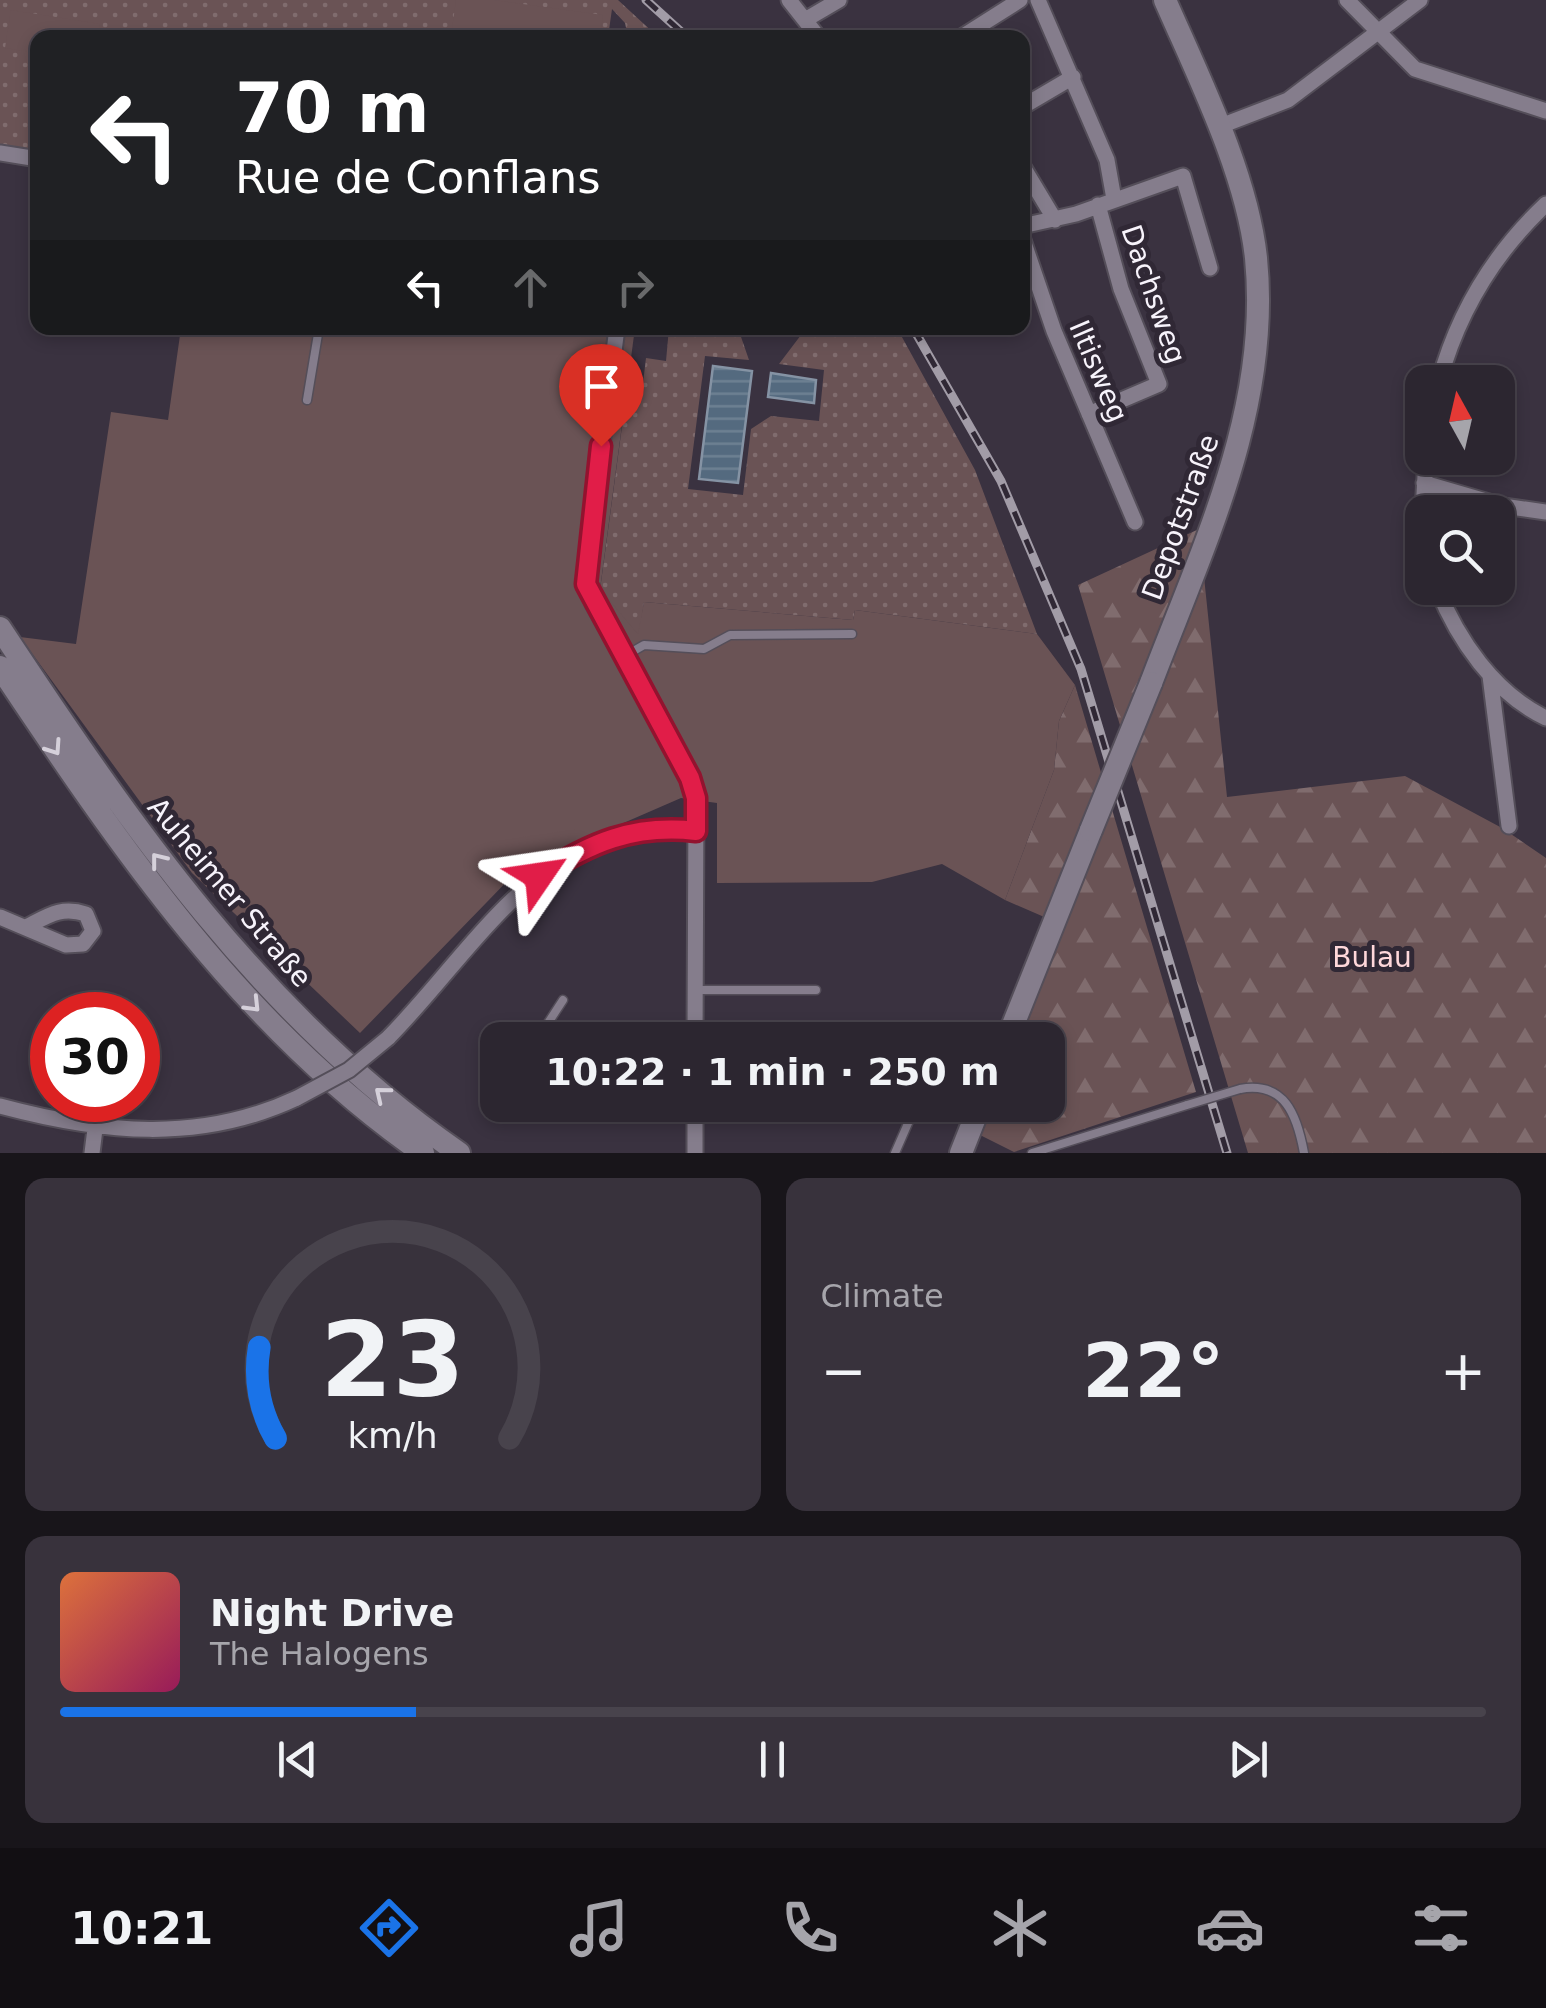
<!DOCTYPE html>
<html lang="en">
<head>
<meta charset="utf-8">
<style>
  :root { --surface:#2c2630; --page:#38323c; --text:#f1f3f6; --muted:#a6a5ab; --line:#48434c; --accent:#1a73e8 }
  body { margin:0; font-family:"DejaVu Sans",sans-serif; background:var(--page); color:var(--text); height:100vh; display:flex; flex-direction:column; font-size:38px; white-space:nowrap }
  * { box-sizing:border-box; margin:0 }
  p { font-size:32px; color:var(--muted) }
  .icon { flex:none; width:55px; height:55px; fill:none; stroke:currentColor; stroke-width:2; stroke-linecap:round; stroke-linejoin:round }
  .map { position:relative; height:1153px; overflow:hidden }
  .side { display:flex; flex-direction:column; gap:25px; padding:25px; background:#18151a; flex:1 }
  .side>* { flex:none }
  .banner { position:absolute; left:30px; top:30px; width:1000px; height:305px; border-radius:20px; box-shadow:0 5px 15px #0003,0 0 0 2px var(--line); background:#202124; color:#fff; overflow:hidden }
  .needle { width:65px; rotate:352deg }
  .tools { position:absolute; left:1405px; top:365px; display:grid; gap:20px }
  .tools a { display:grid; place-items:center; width:110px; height:110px; border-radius:20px; background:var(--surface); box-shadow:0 5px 15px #0003,0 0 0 2px var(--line); font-size:50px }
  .speed { position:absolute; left:30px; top:992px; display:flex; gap:20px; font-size:50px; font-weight:700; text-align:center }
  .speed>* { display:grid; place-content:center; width:130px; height:130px; border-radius:50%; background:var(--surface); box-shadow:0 5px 15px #0003,0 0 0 2px var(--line); line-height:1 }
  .speed .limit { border:15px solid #d22; background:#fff; color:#111 }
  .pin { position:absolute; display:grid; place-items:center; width:85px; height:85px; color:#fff; margin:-102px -42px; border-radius:50% 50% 50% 0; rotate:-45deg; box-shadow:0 0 10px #0007 }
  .pin .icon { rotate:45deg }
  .me { position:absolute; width:110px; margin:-55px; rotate:58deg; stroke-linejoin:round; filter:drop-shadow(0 0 8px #0008) }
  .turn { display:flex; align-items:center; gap:35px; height:210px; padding:0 40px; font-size:45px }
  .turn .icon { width:130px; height:130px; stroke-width:2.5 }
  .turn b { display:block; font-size:70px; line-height:85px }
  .lanes { display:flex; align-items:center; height:95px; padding:0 40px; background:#0003; justify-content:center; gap:50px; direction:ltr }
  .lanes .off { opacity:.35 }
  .big { font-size:75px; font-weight:600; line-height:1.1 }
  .side .widget { flex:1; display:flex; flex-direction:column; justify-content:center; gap:15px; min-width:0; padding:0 35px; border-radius:20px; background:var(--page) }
  .side .dial { align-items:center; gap:0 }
  .dial svg { height:260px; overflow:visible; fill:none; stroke:var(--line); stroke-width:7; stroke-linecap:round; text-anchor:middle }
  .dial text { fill:var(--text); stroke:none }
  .song { display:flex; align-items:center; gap:30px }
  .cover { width:120px; height:120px; border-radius:15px; background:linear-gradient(135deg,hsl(20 70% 55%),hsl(330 70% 35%)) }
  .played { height:10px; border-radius:5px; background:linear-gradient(90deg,var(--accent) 25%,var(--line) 25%) }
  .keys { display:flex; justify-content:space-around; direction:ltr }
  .heat { display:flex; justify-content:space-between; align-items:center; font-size:55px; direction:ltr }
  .side .tiles { flex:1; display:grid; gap:25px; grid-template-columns:1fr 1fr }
  .widget:last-child { grid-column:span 2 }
  .trip { position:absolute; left:480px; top:1022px; width:585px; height:100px; border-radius:20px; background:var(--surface); box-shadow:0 5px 15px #0003,0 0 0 2px var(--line); font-weight:600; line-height:100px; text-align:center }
  .tabs { display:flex; height:160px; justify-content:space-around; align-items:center; background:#120f13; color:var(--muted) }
  .tabs .icon { width:70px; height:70px }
  .tabs .active { color:var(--accent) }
  .tabs b { font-size:45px; color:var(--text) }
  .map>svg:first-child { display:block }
  .grass { fill:url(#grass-dots) }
  .forest { fill:url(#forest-firs) }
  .garden { fill:#6a5355 }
  .water { fill:url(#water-rules); stroke:#8593a4; stroke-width:2.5 }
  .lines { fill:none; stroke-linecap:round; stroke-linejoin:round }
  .lane-casing { stroke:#544e59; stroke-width:11 }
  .street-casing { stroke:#544e59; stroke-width:19 }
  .secondary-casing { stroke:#544e59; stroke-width:26 }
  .lane { stroke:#857d8c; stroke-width:8 }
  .street { stroke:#857d8c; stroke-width:15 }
  .secondary { stroke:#857d8c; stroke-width:22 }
  .rail-casing { stroke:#a29ca7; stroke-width:9 }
  .rail { stroke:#302835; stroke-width:5; stroke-dasharray:15; stroke-linecap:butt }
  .lane-bridge-casing { stroke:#544e59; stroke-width:11; stroke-linecap:butt }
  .street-bridge-casing { stroke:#544e59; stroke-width:19; stroke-linecap:butt }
  .secondary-bridge-casing { stroke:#544e59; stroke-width:26; stroke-linecap:butt }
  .lane-bridge { stroke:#857d8c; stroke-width:8 }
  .street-bridge { stroke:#857d8c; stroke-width:15 }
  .secondary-bridge { stroke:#857d8c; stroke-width:22 }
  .oneway { stroke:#d5d0da }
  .route-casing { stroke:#92132f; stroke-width:25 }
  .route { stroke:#e11d48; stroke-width:18 }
  .labels { text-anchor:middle; stroke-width:10; stroke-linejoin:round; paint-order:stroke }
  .street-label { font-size:28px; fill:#f7f3fb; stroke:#302835 }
  .park-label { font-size:28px; fill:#fed7da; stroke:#302835 }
</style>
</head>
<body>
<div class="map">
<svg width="1546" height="1153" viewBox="0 0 1546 1153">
  <defs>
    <pattern id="grass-dots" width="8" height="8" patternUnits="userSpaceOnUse" patternTransform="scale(2.5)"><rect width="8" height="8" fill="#6a5355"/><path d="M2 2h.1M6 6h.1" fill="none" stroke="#806c6e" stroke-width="1.8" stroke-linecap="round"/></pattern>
    <pattern id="forest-firs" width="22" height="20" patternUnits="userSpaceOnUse" patternTransform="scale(2.5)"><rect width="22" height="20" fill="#6a5355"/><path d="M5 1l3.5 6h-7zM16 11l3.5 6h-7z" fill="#806c6e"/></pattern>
    <pattern id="water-rules" width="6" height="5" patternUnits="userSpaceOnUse" patternTransform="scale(2.5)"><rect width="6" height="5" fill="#546a7f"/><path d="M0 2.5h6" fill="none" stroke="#6d8092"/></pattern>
  </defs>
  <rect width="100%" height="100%" fill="#3a3240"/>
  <path class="grass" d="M0 0H618L658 37H628L625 23 612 9 608 37 38 38 37 150 0 145Z
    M669 328 740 334 749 360 705 356 688 489 743 495 751 429 771 416 819 421 824 370 779 364 804 331 897 328 975 470 1037 634 855 610 853 620 644 602 639 636 600 590 628 382 643 383 646 358 666 361Z"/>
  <path class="forest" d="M1199 529 1227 797 1405 776 1502 828 1546 858V1153H1248L1078 585Z
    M1075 685 1196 1092 1014 1152 980 1135 992 1105H1048V1040H1019L1065 926 1005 900 1054 770 1059 721Z"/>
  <path class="garden" d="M456 0H494L603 15 600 37H451Z
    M11 10 100 24 98 37 38 38 37 53 5 48Z
    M181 328H635L600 589 638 634 644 602 853 620 855 610 1037 634 1075 685 1059 721 1054 770 1005 900 942 864 872 882 717 883V803L681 798 520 868 360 1033 192 873 20 637 76 644 111 412 168 420Z"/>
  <path class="water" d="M713 366 752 371 738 483 699 479Z
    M771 373 816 380 814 403 768 397Z"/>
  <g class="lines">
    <g class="lane-casing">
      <path id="lane" d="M307 400 319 328
        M623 657 644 645 704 649 730 635 852 634
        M695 990H816
        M537 1040 563 1000
        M1240 1089C1285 1081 1297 1115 1304 1153
        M895 1153 916 1105
        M1032 1153 1187 1105"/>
    </g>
    <g class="street-casing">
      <path id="street" d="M789 0 819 38
        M1038 0 1107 160 1114 199
        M1347 0 1415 69 1546 111
        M805 20 839 0
        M960 38 1020 0
        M1022 107 1073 77
        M1218 127 1288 100 1420 0
        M0 153 38 159
        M1022 165 1055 220
        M1022 226 1076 214 1183 176 1210 268
        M1022 237 1054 331 1135 522
        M617 328 585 578 593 604 680 760 696 798 695 1040
        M1439 382C1458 312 1493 254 1546 204
        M1089 414 1159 384 1121 289 1098 205
        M1424 483 1503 506 1546 512
        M1423 512 1426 458
        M1437 588C1458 640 1494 693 1546 718
        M1490 676 1509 826
        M0 917 66 945 83 944 93 931 86 914C62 906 49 915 28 926
        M388 1038C479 946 545 813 696 831
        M695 1105V1153
        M0 1106C101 1133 199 1144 297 1098
        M92 1153 95 1129"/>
    </g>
    <g class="secondary-casing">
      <path id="secondary" d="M0 628C130 825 262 1017 459 1153
        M0 667C120 847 242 1027 423 1153
        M1151 683C1203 546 1271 408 1256 258 1247 174 1199 78 1165 0
        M1007 1040 1091 830
        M961 1153 980 1105"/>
    </g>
    <use href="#lane" class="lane"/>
    <use href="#street" class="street"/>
    <use href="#secondary" class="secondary"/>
    <g class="rail-casing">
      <path id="rail" d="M646 0 688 38
        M913 328 1001 481 1081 669 1227 1153"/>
    </g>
    <use href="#rail" class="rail"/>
    <g class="lane-bridge-casing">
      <path id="lane-bridge" d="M1187 1105 1240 1089"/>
    </g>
    <g class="street-bridge-casing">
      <path id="street-bridge" d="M297 1098 349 1070 388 1038"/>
    </g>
    <g class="secondary-bridge-casing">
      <path id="secondary-bridge" d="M1091 830 1151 683"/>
    </g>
    <use href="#lane-bridge" class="lane-bridge"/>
    <use href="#street-bridge" class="street-bridge"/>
    <use href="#secondary-bridge" class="secondary-bridge"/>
  </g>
  <defs><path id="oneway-chevron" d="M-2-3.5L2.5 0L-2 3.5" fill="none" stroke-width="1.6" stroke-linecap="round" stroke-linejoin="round" transform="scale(2.5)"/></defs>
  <g class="oneway">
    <use href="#oneway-chevron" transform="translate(54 748) rotate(56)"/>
    <use href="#oneway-chevron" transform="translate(158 860) rotate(-128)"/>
    <use href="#oneway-chevron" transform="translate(253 1005) rotate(46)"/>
    <use href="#oneway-chevron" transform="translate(382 1094) rotate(-141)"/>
  </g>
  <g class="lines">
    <g class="route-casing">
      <path id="route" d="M539 876C590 843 633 824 696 831V798L690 778 586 584 601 446"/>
    </g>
    <use href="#route" class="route"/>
  </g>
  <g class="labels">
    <g class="street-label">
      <text transform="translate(1154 294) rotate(71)" y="10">Dachsweg</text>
      <text transform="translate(1099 371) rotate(67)" y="10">Iltisweg</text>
      <text transform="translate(1180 517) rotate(-70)" y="10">Depotstraße</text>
      <text transform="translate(230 892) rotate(50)" y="10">Auheimer Straße</text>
    </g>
    <g class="park-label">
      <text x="1372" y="967">Bulau</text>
    </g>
  </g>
</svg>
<div class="tools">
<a><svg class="needle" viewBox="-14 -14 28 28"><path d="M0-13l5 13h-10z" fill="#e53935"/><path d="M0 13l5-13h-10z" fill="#a6a5ab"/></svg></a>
<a><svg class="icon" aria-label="search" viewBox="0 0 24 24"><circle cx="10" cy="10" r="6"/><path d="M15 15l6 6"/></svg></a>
</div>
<div class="speed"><div class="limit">30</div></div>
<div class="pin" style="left:601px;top:446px;background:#d93025"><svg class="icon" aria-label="arrive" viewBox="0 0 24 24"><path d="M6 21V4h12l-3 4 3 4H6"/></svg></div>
<svg class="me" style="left:539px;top:876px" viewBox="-20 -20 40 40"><path d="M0-17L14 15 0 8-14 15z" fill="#e11d48" stroke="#fff" stroke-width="4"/></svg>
<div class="trip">10:22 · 1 min · 250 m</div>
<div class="banner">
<div class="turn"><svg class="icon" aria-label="left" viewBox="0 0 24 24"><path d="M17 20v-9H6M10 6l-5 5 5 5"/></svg><div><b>70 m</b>Rue de Conflans</div></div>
<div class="lanes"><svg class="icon" aria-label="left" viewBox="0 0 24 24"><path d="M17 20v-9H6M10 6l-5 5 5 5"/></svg><svg class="icon off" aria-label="ahead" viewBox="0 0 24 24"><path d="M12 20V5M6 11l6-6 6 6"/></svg><svg class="icon off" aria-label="right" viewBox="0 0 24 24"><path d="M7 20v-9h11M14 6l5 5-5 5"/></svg></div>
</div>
</div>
<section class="side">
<div class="tiles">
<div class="widget dial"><svg viewBox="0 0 100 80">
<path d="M14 69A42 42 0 1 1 86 69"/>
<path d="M14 69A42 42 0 0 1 9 41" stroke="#1a73e8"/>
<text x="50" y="56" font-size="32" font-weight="700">23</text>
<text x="50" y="72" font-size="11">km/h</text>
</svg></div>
<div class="widget"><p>Climate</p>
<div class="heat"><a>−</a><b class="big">22°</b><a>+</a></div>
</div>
<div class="widget">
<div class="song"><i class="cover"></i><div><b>Night Drive</b><p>The Halogens</p></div></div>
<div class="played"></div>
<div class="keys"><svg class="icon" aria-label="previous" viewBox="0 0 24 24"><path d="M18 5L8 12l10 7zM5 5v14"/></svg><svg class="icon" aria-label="pause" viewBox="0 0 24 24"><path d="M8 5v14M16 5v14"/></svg><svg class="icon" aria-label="next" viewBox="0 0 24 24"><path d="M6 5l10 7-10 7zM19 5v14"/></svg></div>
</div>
</div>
</section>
<nav class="tabs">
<b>10:21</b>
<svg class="icon active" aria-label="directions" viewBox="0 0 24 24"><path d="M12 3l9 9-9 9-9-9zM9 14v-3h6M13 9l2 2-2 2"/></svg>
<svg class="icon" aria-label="music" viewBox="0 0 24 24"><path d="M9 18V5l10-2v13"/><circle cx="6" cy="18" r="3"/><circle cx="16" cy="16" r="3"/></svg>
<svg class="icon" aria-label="phone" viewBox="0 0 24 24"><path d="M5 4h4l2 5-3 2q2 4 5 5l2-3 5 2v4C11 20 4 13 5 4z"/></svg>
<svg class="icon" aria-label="climate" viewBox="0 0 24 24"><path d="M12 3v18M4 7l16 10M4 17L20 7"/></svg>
<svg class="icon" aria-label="car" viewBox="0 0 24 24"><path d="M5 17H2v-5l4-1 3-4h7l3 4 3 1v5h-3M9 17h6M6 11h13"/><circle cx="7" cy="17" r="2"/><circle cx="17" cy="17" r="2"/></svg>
<svg class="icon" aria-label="filters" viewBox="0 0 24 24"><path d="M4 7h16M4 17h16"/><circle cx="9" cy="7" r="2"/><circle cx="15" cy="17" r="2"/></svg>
</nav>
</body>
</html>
